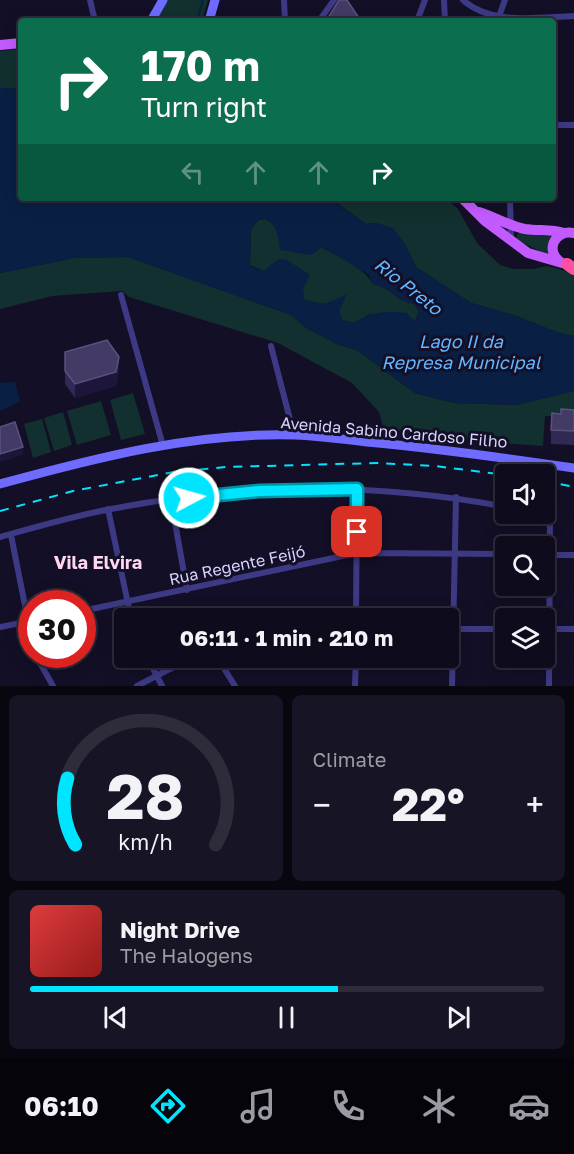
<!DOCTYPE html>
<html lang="en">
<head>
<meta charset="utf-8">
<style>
  :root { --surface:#0e0b1c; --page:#171425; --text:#f1f3f6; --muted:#9b9ba3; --line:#2e2b3b; --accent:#00e5ff }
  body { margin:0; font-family:"Golos Text",sans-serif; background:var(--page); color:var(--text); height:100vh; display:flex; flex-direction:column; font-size:22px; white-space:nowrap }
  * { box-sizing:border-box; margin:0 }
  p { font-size:20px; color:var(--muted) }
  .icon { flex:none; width:33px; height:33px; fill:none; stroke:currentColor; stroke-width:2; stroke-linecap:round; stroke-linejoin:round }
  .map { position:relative; height:686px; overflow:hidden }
  .details { display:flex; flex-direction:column; gap:9px; padding:9px; background:#08060f; flex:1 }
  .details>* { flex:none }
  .hud { position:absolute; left:18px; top:18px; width:538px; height:183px; border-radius:6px; box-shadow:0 3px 15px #0003,0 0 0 2px var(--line); background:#0b6e4f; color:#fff; overflow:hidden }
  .fabs { position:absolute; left:495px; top:464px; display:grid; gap:12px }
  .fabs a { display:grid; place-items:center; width:60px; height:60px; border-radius:6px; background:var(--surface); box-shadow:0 3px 15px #0003,0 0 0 2px var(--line); font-size:30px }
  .speed { position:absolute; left:18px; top:590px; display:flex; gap:12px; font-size:30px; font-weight:700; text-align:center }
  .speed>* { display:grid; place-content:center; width:78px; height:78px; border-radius:50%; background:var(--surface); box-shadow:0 3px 15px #0003,0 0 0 2px var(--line); line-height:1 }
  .speed .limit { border:9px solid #d22; background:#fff; color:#111 }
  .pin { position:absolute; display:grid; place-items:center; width:51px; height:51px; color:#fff; margin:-26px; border-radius:12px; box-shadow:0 3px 9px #0006 }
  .me { position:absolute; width:66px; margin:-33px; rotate:84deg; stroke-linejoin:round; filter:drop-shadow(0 0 4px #0008) }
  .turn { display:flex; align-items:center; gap:21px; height:126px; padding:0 24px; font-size:27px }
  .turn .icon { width:78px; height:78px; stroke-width:2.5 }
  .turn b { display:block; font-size:42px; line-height:51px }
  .lanes { display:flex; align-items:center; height:57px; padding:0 24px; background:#0003; justify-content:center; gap:30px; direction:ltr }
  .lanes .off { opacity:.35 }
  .big { font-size:45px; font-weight:700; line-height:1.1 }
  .details .card { flex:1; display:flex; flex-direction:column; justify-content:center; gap:9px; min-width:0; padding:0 21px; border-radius:9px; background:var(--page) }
  .details .dial { align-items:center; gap:0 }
  .dial svg { height:156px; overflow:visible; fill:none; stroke:var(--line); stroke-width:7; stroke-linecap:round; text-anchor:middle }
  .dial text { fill:var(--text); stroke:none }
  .song { display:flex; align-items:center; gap:18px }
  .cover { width:72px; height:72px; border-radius:9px; background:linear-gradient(135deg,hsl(0 70% 55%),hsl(0 70% 35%)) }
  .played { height:6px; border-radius:3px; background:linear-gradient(90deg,var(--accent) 60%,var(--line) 60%) }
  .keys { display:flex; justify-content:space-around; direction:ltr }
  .heat { display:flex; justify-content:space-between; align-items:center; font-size:33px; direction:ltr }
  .details .tiles { flex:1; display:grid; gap:9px; grid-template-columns:1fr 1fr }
  .card:last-child { grid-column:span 2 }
  .trip { position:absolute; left:114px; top:608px; width:345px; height:60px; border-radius:6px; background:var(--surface); box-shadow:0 3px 15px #0003,0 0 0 2px var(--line); font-weight:700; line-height:60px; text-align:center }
  .tab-bar { display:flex; height:96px; justify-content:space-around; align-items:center; background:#06040b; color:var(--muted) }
  .tab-bar .icon { width:42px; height:42px }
  .tab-bar .on { color:var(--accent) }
  .tab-bar b { font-size:27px; color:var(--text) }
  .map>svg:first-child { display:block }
  .green { fill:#12302f }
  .water { fill:#0a1f44; fill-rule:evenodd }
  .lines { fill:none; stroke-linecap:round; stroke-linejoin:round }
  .stream { stroke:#0a1f44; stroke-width:2 }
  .street { stroke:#3d3a85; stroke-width:6 }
  .secondary { stroke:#6f6bff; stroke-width:9 }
  .primary { stroke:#c25bff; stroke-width:10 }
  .highway { stroke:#ff4fa3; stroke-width:12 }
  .rail { stroke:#00e5ff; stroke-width:2; stroke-dasharray:9 8; stroke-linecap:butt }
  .wall { fill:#312854 }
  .shaded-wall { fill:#1d163a }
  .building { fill:#433a66; stroke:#5a527e; stroke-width:1.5 }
  .route-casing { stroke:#0095a6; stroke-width:15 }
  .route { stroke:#00e5ff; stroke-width:10 }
  .labels { text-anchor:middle; stroke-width:6; stroke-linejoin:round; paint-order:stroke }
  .street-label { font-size:16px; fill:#d9d4ff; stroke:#130f26 }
  .water-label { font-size:18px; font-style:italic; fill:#62b6ff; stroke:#130f26 }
  .neighbourhood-label { font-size:18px; font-weight:bold; fill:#ffd6f0; stroke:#130f26 }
</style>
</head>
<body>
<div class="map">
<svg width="574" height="686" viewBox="0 0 574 686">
  <rect width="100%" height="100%" fill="#130f26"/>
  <path class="green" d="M167 0H208L202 21H154Z
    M21 49V89L0 88V51Z
    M330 198H445L458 209 477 243 500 265 513 269H533L547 266 574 273V336L559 333 514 315 471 303 416 267 405 244 377 223 366 224Z
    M265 219 272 222 276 229C302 239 360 260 373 284 391 287 395 301 415 304L419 312 414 323 370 314 354 323 342 320 339 311 346 295 325 304 304 300 303 289 279 259 264 271 250 265 251 229 258 220Z
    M521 231 551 234 548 244 550 256 517 240V235Z
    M128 257 291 315 306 328 337 344 357 350 415 393 454 403 516 405 574 391V418L545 416 543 446 444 439 386 437 379 412 352 383 278 343 129 297 122 291 52 296 0 309V273L74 258Z
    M133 393 145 434 121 440 110 400Z
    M101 401 111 435 77 445 67 411Z
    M63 412 72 445 54 451 44 418Z
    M42 419 51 452 33 458 24 424Z"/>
  <path class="water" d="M0 88 21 89V198H329L366 224 377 223 393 228 405 244 416 267 471 303 514 315 559 333 574 336V391L516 405 454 403 415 393 357 350 337 344 306 328 291 315 128 257 74 258 0 273ZM265 219C278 225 278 237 280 250L311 255 322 247 368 274 373 284C392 287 394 301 415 304L419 312 415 322 407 313C384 311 373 311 354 323L342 320 339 311 346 295 325 304 304 300 303 289 310 275 287 260 279 259 264 271 250 266 251 229 257 220Z
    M15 382 20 401 0 411V383Z"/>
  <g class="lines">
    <path class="stream" d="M197 21 203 0"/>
    <path class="street" d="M90 0 95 21
      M284 0 285 21
      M444 0 445 21
      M463 0C492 26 538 17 574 16
      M498 19 505 0
      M319 21 334 0
      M417 21 425 0
      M554 125H574
      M510 198 511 241
      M121 295 163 446
      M271 346 294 435
      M171 500 187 590
      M108 509 131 618
      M539 513 550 515 549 686
      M11 535 32 641
      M0 537C36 527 73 516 111 509 241 484 375 482 506 507
      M544 555H574
      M82 611 357 553 506 554
      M356 618 357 489
      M0 627 31 621
      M448 629H506
      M544 629H574
      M35 654 53 686
      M147 657 162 686
      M217 657 235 686
      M137 686 193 657
      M355 686 356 657
      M452 686 456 497"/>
    <path class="secondary" d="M151 21 163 0
      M209 21 215 0
      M0 484C95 458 195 432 295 435 319 436 343 439 367 442 436 448 505 458 574 468"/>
    <path class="primary" d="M0 45 21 43
      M462 198 485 221 528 253 562 263
      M479 212C495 217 509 226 525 229 539 231 551 229 564 233
      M562 263C544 252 554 229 574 233"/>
    <path class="highway" d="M567 264 574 269"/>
    <path class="rail" d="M544 481 574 487
      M0 511 73 491 174 472 226 467 377 463 435 466 506 475"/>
  </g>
  <path class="wall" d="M65 352 119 370 116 386 75 398 65 384Z
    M574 410V445L551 444V430L561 414Z"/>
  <path class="shaded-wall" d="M119 357V370L116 386 75 398V384Z
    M23 447V455L0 462V454Z"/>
  <path class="building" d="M339 0H347L361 21H326Z
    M107 340 119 357 116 372 75 384 65 371V352Z
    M561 409 574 410V431L551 430 552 413 561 414Z
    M15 422 23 447 0 454V427Z"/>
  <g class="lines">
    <g class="route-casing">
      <path id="route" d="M189 498 259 491 357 489V532"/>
    </g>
    <use href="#route" class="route"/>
  </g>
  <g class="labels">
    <g class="street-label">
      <text transform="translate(394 432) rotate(5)" y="6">Avenida Sabino Cardoso Filho</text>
      <text transform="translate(237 565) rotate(-12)" y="6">Rua Regente Feijó</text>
    </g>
    <g class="water-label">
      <text transform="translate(408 287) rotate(38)" y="6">Rio Preto</text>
      <text x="461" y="348">Lago II da<tspan x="461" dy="21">Represa Municipal</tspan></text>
    </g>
    <g class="neighbourhood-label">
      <text x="98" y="569">Vila Elvira</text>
    </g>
  </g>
</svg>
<div class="fabs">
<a><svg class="icon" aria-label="sound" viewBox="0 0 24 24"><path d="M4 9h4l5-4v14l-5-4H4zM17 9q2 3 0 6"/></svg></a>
<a><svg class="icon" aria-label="search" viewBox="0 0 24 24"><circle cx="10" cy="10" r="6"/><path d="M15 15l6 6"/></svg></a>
<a><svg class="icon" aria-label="layers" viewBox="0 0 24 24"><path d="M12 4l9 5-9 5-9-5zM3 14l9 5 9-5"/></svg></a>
</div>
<div class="speed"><div class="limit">30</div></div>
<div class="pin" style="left:357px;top:532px;background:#d93025"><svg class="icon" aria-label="arrive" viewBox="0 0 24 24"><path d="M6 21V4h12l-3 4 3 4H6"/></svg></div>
<svg class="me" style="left:189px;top:498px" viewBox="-20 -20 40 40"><circle r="17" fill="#00e5ff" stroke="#fff" stroke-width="3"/><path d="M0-11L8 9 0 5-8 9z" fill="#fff"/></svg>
<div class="trip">06:11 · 1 min · 210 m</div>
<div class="hud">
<div class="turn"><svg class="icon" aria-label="right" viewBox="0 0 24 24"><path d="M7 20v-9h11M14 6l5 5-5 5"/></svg><div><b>170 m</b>Turn right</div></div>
<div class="lanes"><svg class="icon off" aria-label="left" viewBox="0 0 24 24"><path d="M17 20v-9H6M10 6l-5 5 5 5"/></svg><svg class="icon off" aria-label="ahead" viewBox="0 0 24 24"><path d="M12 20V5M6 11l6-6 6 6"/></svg><svg class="icon off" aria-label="ahead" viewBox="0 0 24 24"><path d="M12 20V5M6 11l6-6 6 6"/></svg><svg class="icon" aria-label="right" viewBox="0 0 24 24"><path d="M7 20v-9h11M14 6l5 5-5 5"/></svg></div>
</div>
</div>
<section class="details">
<div class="tiles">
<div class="card dial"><svg viewBox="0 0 100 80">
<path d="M14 69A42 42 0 1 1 86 69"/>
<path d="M14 69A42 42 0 0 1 10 35" stroke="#00e5ff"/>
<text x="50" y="56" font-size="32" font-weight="700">28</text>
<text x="50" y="72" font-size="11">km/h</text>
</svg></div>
<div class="card"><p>Climate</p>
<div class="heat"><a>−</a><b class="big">22°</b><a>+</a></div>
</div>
<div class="card">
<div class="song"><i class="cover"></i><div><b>Night Drive</b><p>The Halogens</p></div></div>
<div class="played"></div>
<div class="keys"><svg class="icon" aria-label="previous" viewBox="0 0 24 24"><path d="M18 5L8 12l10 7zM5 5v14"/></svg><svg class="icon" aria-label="pause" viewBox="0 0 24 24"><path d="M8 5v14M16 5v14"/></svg><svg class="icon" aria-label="next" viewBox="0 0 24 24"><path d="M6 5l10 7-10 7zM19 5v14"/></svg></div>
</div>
</div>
</section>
<nav class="tab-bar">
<b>06:10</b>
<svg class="icon on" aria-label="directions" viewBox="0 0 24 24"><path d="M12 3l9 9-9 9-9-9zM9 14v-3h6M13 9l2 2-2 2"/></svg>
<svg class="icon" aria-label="music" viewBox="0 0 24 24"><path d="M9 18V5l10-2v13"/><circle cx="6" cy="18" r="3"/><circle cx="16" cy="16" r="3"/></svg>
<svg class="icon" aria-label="phone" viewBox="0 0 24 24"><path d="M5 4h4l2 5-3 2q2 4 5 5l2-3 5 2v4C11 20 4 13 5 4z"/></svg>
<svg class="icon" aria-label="climate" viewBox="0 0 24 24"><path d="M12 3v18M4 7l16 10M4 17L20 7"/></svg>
<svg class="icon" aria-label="car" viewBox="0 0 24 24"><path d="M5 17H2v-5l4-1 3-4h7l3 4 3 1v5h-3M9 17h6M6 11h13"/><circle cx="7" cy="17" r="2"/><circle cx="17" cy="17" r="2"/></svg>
</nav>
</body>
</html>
